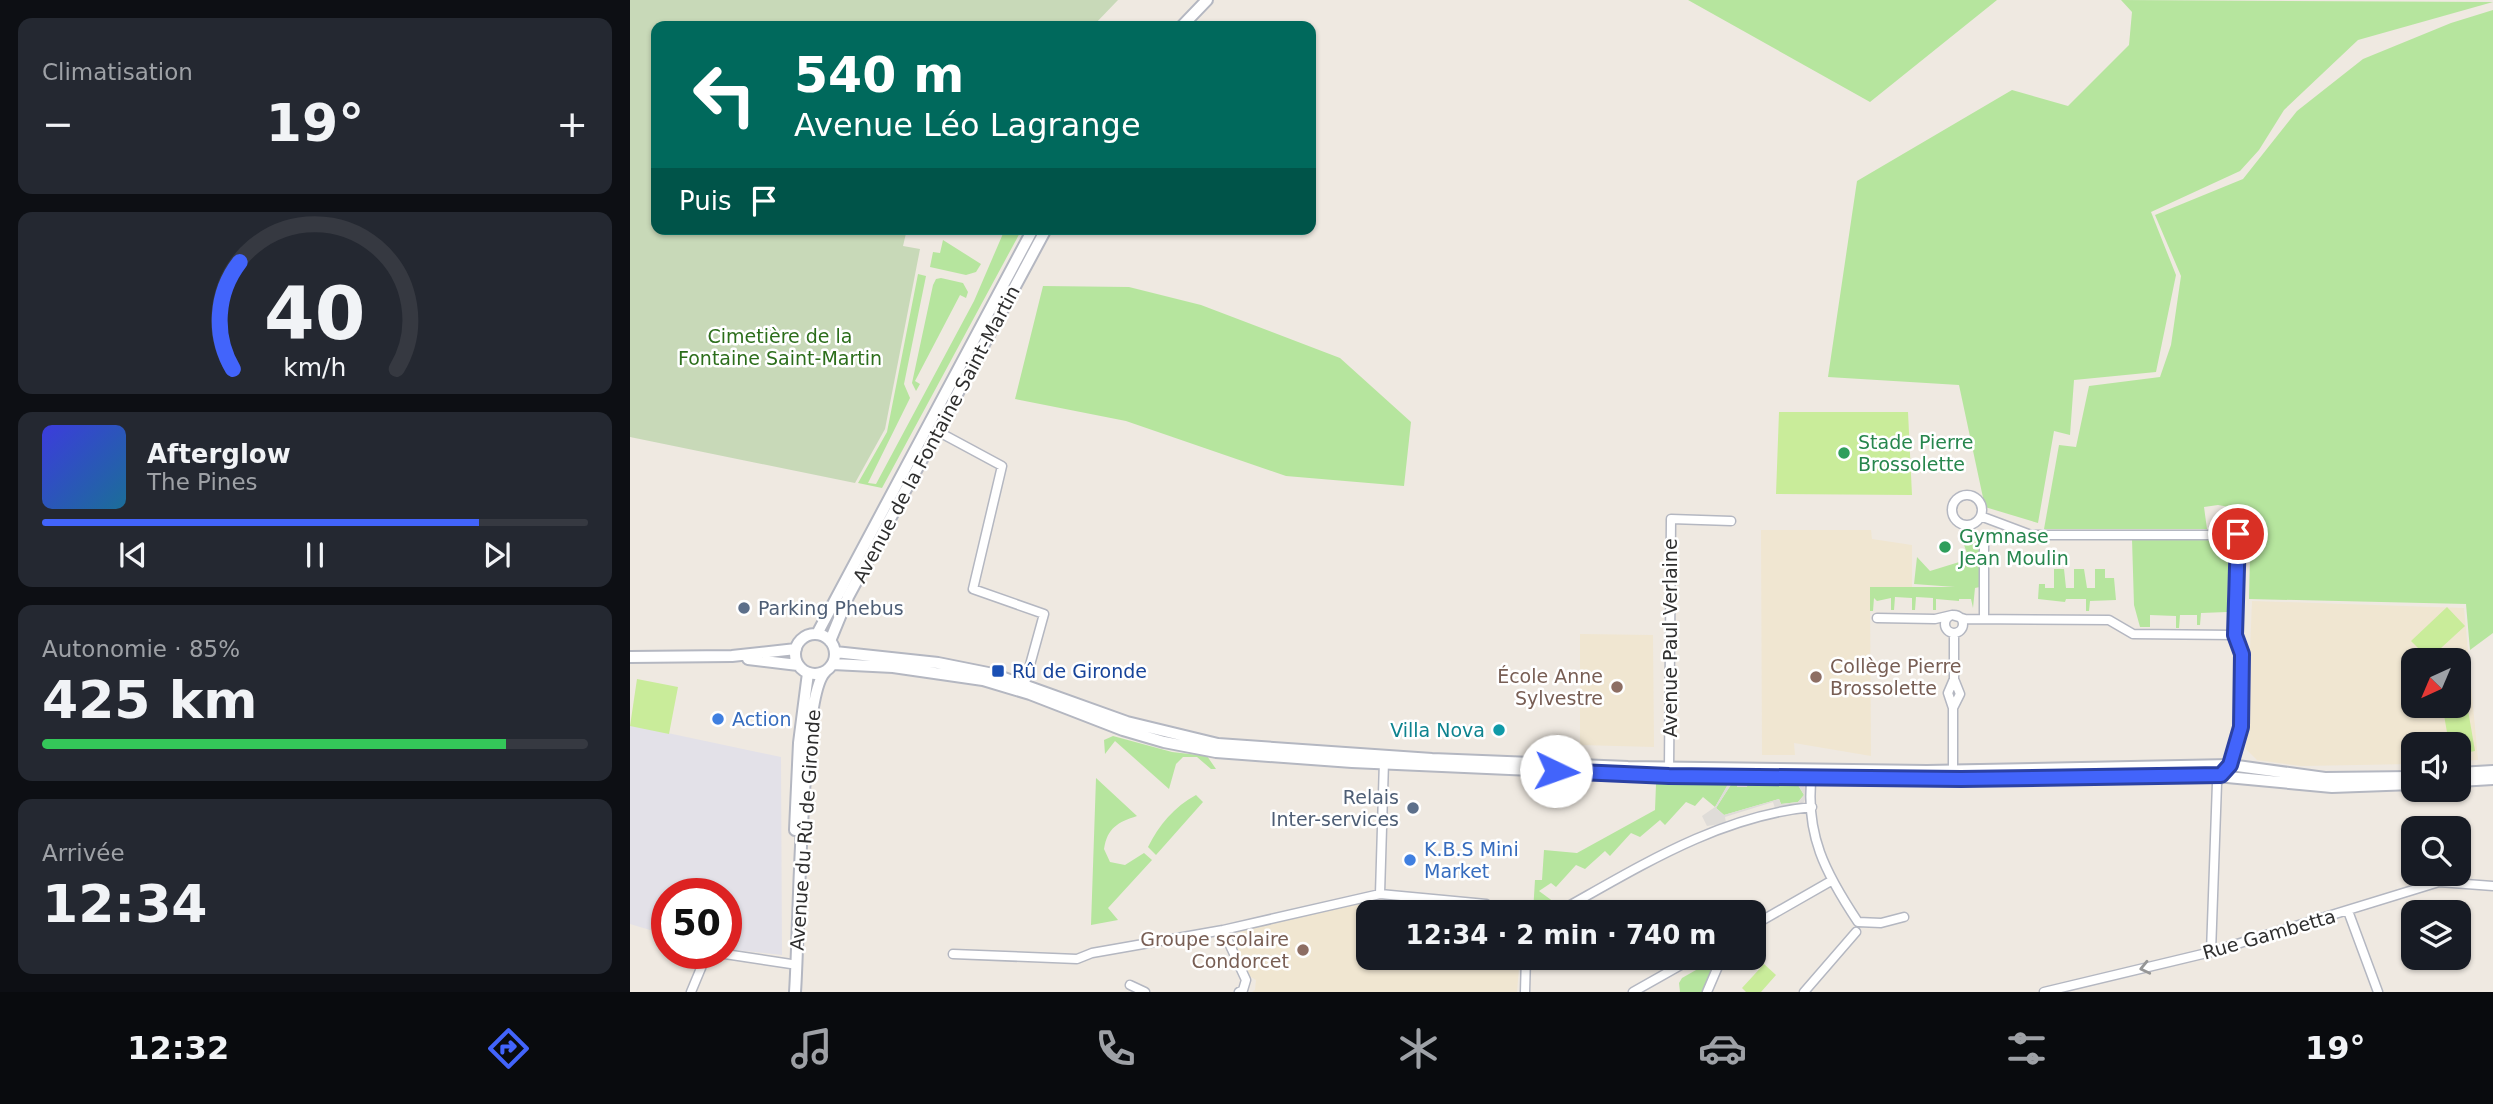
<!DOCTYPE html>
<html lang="fr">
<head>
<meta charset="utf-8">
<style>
  :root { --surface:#171b24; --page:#242831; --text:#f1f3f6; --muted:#9ea1a6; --line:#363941; --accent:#4264fb }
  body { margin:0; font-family:"DejaVu Sans",sans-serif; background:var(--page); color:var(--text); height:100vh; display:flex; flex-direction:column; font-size:26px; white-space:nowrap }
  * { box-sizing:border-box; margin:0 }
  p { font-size:23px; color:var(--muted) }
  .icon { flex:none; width:38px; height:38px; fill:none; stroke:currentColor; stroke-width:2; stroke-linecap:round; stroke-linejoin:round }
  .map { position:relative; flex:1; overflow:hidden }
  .sheet { display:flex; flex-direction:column; gap:18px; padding:18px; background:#0d0f14; width:630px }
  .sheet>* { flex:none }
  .hud { position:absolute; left:21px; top:21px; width:665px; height:214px; border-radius:14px; box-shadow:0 2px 5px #0004; background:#00695c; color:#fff; overflow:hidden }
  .needle { width:46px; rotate:224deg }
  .fabs { position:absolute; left:1771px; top:648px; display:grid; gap:14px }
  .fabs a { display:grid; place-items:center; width:70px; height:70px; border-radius:14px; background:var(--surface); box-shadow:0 2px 5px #0004; font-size:35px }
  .speed { position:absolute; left:21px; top:878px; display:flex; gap:14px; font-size:35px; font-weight:700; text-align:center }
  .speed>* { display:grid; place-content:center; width:91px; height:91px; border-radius:50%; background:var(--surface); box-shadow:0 2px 5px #0004; line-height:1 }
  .speed .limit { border:10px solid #d22; background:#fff; color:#111 }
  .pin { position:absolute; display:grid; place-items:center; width:60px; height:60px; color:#fff; margin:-30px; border:4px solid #fff; border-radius:50%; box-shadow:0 2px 7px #0007 }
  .me { position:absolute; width:77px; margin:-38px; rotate:93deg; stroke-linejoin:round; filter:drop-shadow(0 0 5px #0008) }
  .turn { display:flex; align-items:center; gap:24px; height:147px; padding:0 28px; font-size:32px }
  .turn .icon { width:91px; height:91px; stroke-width:2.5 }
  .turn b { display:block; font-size:49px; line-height:60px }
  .then { display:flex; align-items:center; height:66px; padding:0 28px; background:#0003; gap:14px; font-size:26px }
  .big { font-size:52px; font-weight:700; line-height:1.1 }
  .sheet .card { flex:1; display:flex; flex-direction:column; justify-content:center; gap:10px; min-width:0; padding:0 24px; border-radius:14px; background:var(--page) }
  .sheet .dial { align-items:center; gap:0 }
  .dial svg { height:182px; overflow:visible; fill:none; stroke:var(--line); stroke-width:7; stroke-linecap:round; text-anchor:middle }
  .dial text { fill:var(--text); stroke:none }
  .song { display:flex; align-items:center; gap:21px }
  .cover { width:84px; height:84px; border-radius:10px; background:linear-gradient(135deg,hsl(240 70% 55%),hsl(200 70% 35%)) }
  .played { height:7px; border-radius:4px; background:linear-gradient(90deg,var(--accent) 80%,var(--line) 80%) }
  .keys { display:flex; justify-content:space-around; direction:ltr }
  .heat { display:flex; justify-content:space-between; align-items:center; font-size:38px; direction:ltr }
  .charge { height:10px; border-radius:5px; background:linear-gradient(90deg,#34c759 85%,var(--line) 0) }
  .trip { position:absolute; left:726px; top:900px; width:410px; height:70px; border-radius:14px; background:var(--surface); box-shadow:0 2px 5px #0004; font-weight:700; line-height:70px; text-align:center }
  .tab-bar { display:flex; height:112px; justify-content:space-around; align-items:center; background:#090b0e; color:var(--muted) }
  .tab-bar .icon { width:49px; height:49px }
  .tab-bar .current { color:var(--accent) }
  .tab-bar b { font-size:32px; color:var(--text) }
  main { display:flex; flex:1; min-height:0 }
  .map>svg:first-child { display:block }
  .industrial { fill:#e3e1e8 }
  .education { fill:#f0e6d1; fill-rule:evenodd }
  .green { fill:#b6e59e }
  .cemetery { fill:#c8d9b8 }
  .pitch { fill:#c9ec9a }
  .plaza { fill:#dfdcd8; fill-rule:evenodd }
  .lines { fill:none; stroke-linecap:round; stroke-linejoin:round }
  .minor-casing { stroke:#b4b7c1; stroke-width:11 }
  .tertiary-casing { stroke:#b4b7c1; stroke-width:13 }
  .secondary-casing { stroke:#b4b7c1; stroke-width:14 }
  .minor { stroke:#fff; stroke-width:8 }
  .tertiary { stroke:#fff; stroke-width:10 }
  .secondary { stroke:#fff; stroke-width:10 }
  .oneway { stroke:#969696 }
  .route-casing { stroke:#2b41a3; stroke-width:18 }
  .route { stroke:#4264fb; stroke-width:12 }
  .leisure-dot { fill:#2e9e5b; stroke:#fff; stroke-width:2.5 }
  .service-dot { fill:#5c6f8a; stroke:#fff; stroke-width:2.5 }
  .transit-dot { fill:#1a4fb4; stroke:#fff; stroke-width:2.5 }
  .education-dot { fill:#8d6e63; stroke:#fff; stroke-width:2.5 }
  .shop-dot { fill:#3f7fe0; stroke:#fff; stroke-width:2.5 }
  .culture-dot { fill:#0f9aa8; stroke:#fff; stroke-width:2.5 }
  .labels { text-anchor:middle; stroke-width:5; stroke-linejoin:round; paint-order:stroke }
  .park-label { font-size:19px; fill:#2c6e1b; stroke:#fff }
  .street-label { font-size:19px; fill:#2e2e2e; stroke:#fff }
  .leisure-label { font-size:19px; fill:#27864d; stroke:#fff; text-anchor:start }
  .service-label { font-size:19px; fill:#4e5e75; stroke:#fff; text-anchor:start }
  .education-label { font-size:19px; fill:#785e54; stroke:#fff; text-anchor:end }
  .transit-label { font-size:19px; fill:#164399; stroke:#fff; text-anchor:start }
  .shop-label { font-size:19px; fill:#366cbe; stroke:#fff; text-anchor:start }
  .culture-label { font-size:19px; fill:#0d838f; stroke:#fff; text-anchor:end }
</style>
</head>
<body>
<main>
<section class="sheet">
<div class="card"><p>Climatisation</p>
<div class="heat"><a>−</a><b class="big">19°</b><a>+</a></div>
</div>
<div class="card dial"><svg viewBox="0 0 100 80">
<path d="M14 69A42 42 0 1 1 86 69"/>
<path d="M14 69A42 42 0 0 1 17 22" stroke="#4264fb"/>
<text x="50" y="56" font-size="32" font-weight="700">40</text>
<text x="50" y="72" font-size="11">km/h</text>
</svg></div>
<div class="card">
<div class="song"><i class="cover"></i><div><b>Afterglow</b><p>The Pines</p></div></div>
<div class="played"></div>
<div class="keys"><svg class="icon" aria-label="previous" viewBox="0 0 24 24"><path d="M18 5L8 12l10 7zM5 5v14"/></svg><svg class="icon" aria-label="pause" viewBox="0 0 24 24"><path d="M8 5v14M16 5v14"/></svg><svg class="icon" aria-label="next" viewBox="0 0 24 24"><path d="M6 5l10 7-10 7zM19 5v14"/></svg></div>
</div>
<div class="card"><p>Autonomie · 85%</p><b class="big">425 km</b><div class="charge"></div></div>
<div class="card"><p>Arrivée</p><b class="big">12:34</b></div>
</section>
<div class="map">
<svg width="1863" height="992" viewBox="0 0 1863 992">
  <rect width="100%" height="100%" fill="#efe9e1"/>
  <path class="industrial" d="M0 725 151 757 152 955 96 949V894H37V935L0 924Z"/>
  <path class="education" d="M1131 530H1241L1242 539 1282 545V588H1240L1241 756 1164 743 1165 755H1132Z
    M1622 601 1834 608 1848 760 1829 761V744H1783V764L1671 766 1627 760 1616 749ZM1783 660H1829V705H1783Z
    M950 634 1023 635 1024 747 950 745Z
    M751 899 850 909 854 912H738V957H890L887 992H622L625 990 626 980 619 976 604 943 609 931Z"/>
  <path class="green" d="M1058 0H1367L1240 102Z
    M1491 0 1863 2 1728 40 1654 110 1629 150 1610 171 1521 212 1546 275 1526 372 1444 380 1440 435 1424 431 1408 523 1355 507 1329 385 1198 377 1227 181 1382 90 1438 106 1499 45 1502 12Z
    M1863 10V633L1840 650 1836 604 1619 599 1621 511 1588 505 1574 507 1577 529H1414L1429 445 1446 447 1459 386 1530 377 1541 345 1551 276 1525 215 1613 179 1667 111 1733 59 1821 23Z
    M375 229H392L252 488 228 483 257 432 288 274 296 276 274 384 280 398 238 483 246 484 344 301Z
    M313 240 351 264 346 272 336 275 300 267 303 252 310 253Z
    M311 278 333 283 338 292 336 298 330 295 285 381 290 384 286 391 282 383 303 285 306 279Z
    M413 286 499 287 571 305 710 358 781 422 774 486 656 476 496 421 385 399Z
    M1502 539H1599L1597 612 1571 613 1570 625H1567V615H1550L1549 628H1546V616L1520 615V627H1510L1504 605Z
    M1340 540H1350V587L1345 588 1343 608 1341 599H1329V601L1306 599V610H1303V598L1286 597 1285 610H1282V598L1265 597 1264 610H1261V598L1247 601 1244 598 1243 611H1240V587H1325L1284 584 1287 557 1300 571 1339 559 1333 542Z
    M1424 569H1434L1436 588H1444V569H1454L1457 588H1465V569H1475V578H1484L1486 600 1460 601 1459 611H1456V599H1436L1435 602 1408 599 1409 584H1415V588H1424Z
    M483 736 542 752 577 756 586 769H581L567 757H553L546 764 539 789 485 741 475 754 474 740Z
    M466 778 507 816C488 822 477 828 474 849L480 862 495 865 514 853 522 860 478 908 488 920 461 925Z
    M1099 783 1085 807 1073 797 1065 806 1056 802 1035 825 1030 820 1010 837 1001 833 980 856 975 851 955 869 946 865 926 887 921 883 909 891 924 902 903 912 905 880H912L914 850 947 853 1025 810 1026 784Z
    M1102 783 1107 784V787H1117V784L1168 785 1174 795 1168 802 1151 804 1149 799 1094 815 1086 808Z
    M566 795 573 802 526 855 518 847C529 825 544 807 566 795Z
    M1087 958 1073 992H1050L1049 983 1052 978Z"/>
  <path class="cemetery" d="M0 0H488L463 26H26V229H277L273 246 290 249 255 429 225 483 0 437Z"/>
  <path class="pitch" d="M1149 412H1278L1282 495 1146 494Z
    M1817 607 1835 626 1799 659 1781 641Z
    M7 679 48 687 39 734 0 726Z
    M1838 710 1845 751 1829 754V744H1819L1814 715Z
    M1134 964 1146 975 1131 992H1116L1112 988Z"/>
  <path class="plaza" d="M1007 779 1173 782 1177 794 1174 802 1168 806 1145 808 1143 802 1095 817 1096 823 1077 826 1072 816 1085 807 1098 784 1007 783ZM1102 783 1107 784V787H1117L1118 784 1168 785 1174 795 1168 802 1151 804 1149 799 1094 815 1086 808Z"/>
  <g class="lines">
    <g class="minor-casing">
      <path id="minor" d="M307 431 372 466 343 589 414 614 395 683
        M1322 510a15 15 0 1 1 30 0a15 15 0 1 1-30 0Z
        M1353 517 1401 535H1595L1604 528
        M1354 540V619
        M1315 624a9 9 0 1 1 18 0a9 9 0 1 1-18 0Z
        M1247 618 1305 619 1322 615 1335 619 1479 620 1503 634 1605 635
        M1324 633V679
        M1324 679 1330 694 1323 708 1318 693Z
        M1039 770 1041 519 1101 521
        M1323 771V708
        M1182 773C1174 834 1196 874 1228 922L1251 923 1274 917
        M750 894 754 761
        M1718 911 1748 992
        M928 912C1009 867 1088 816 1182 807
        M1124 925 1201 881
        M593 930 616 980 613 990 609 992
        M1581 952 1587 783 1600 765 1611 727 1612 654 1605 635 1608 530
        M95 954 161 964
        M323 954 447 959 462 953 593 930 750 894 856 904 867 912
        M500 985 515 992
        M61 992 76 956 80 954
        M895 992 896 957
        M1003 992 1065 957
        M1077 992 1092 957
        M1174 992 1226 932
        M1414 992 1581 952 1809 882 1863 886"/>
    </g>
    <g class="tertiary-casing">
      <path id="tertiary" d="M1601 523a7 7 0 1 1 14 0a7 7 0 1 1-14 0Z"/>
    </g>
    <g class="secondary-casing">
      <path id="secondary" d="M552 26 577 0
        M187 634 403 229
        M165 654a20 20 0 1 1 40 0a20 20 0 1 1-40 0Z
        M200 641 218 597 416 229
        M205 652 308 663 363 674 497 722 588 744 802 759 998 767 1297 771 1600 765 1695 778 1783 777
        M0 657 102 656 166 649
        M118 659 168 665
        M203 664 263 667 353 680 400 694 493 730 534 742 586 752 722 762 1039 776 1331 779 1576 775 1702 787 1783 784
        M1829 773 1863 771
        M1829 781 1863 779
        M165 830 169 743 178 673
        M165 992C169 941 170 697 195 672"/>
    </g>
    <use href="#minor" class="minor"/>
    <use href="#tertiary" class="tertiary"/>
    <use href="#secondary" class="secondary"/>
  </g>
  <defs><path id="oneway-chevron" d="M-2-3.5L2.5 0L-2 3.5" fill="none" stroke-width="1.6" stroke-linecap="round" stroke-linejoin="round" transform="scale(1.75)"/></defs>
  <use class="oneway" href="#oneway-chevron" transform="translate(1515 968) rotate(167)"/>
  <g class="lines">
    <g class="route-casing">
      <path id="route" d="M926 771 1039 776 1331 779 1591 775 1600 765 1611 727 1612 654 1605 635 1608 534"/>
    </g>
    <use href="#route" class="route"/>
  </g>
  <g class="leisure-dot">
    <circle cx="1214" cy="453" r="7"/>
    <circle cx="1315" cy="547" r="7"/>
  </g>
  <g class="service-dot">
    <circle cx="114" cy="608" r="7"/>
    <circle cx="783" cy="808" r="7"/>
  </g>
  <rect class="transit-dot" x="361" y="664" width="14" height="14" rx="3.5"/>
  <g class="education-dot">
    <circle cx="1186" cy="677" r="7"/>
    <circle cx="987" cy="687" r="7"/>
    <circle cx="673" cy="950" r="7"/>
  </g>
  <g class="shop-dot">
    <circle cx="88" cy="719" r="7"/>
    <circle cx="780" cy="860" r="7"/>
  </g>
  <circle class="culture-dot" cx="869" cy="730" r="7"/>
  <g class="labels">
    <g class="park-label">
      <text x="150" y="343">Cimetière de la<tspan x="150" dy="22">Fontaine Saint-Martin</tspan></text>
    </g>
    <g class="street-label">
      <text transform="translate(306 434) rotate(-62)" y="7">Avenue de la Fontaine Saint-Martin</text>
      <text transform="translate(1040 638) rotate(-90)" y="7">Avenue Paul Verlaine</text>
      <text transform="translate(175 830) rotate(-86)" y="7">Avenue du Rû de Gironde</text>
      <text transform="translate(1639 934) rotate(-16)" y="7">Rue Gambetta</text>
    </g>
    <g class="leisure-label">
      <text x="1228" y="449">Stade Pierre<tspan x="1228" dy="22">Brossolette</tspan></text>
      <text x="1329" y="543">Gymnase<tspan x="1329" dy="22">Jean Moulin</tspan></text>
    </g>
    <g class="service-label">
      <text x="128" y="615">Parking Phebus</text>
      <text x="769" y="804" text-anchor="end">Relais<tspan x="769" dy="22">Inter-services</tspan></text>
    </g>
    <g class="education-label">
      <text x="1200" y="673" text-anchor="start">Collège Pierre<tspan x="1200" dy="22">Brossolette</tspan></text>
      <text x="973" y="683">École Anne<tspan x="973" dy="22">Sylvestre</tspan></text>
      <text x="659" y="946">Groupe scolaire<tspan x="659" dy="22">Condorcet</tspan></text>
    </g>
    <g class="transit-label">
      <text x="382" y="678">Rû de Gironde</text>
    </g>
    <g class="shop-label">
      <text x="102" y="726">Action</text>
      <text x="794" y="856">K.B.S Mini<tspan x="794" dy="22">Market</tspan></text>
    </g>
    <g class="culture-label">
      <text x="855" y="737">Villa Nova</text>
    </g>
  </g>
</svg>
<div class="fabs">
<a><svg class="needle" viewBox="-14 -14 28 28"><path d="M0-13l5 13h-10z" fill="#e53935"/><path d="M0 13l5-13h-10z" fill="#9ea1a6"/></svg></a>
<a><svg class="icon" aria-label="sound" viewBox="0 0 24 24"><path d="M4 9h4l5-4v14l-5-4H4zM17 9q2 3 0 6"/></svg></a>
<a><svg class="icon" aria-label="search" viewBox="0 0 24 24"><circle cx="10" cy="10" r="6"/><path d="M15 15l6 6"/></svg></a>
<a><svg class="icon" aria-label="layers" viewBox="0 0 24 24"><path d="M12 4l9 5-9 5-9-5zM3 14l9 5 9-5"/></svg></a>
</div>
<div class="speed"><div class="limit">50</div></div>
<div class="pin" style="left:1608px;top:534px;background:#d93025"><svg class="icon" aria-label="arrive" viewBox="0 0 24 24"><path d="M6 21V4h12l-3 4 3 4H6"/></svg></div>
<svg class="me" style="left:926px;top:771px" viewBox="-20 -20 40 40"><circle r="19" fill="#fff"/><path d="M0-13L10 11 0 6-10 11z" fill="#4264fb"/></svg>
<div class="trip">12:34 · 2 min · 740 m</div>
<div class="hud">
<div class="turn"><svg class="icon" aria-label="left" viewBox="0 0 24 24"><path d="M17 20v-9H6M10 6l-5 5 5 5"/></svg><div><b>540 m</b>Avenue Léo Lagrange</div></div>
<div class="then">Puis<svg class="icon" aria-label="arrive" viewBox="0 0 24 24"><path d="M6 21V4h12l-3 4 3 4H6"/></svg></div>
</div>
</div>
</main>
<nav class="tab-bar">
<b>12:32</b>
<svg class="icon current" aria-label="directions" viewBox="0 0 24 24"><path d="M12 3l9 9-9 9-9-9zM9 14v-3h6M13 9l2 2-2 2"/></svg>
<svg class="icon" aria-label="music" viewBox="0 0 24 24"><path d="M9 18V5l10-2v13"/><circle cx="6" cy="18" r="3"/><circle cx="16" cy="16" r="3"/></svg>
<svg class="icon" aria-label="phone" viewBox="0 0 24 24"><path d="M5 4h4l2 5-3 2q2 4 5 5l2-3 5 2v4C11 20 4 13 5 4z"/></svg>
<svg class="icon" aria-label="climate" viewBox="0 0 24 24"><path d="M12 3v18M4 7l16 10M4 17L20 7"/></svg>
<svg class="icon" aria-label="car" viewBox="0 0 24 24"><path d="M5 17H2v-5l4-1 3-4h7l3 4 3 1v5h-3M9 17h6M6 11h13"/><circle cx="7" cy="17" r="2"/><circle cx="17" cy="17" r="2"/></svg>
<svg class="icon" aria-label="filters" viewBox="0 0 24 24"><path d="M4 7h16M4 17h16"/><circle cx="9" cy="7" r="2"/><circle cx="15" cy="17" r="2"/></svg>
<b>19°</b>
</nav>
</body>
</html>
